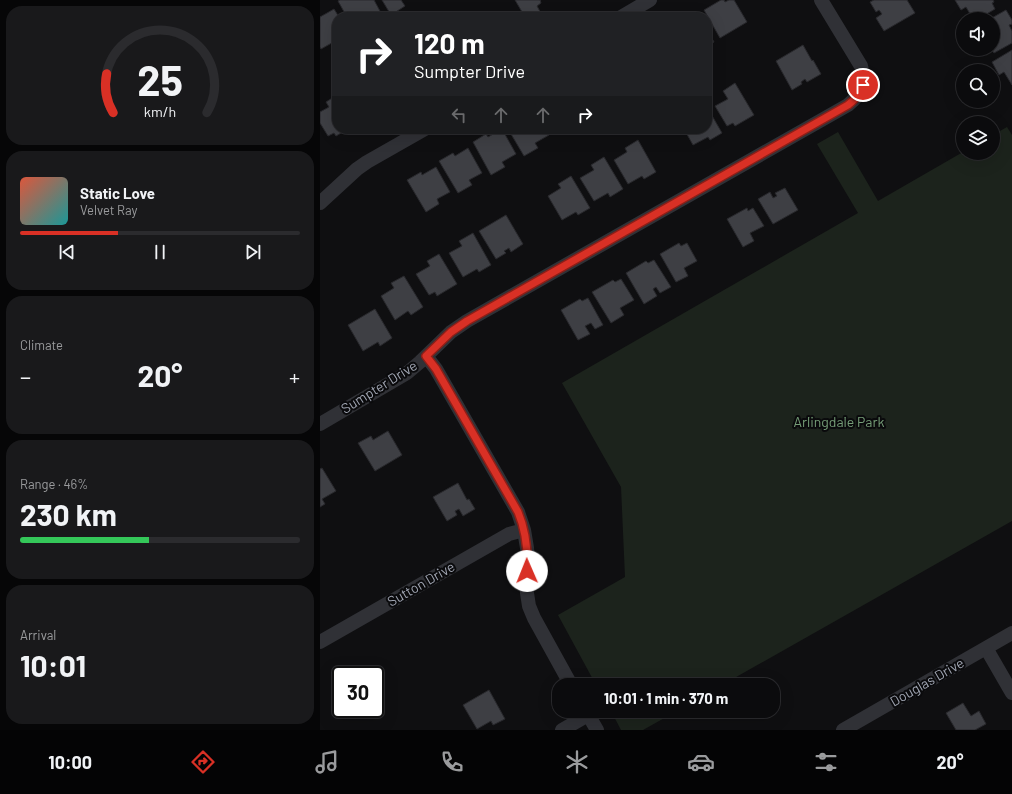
<!DOCTYPE html>
<html lang="en">
<head>
<meta charset="utf-8">
<style>
  :root { --surface:#0b0b0d; --page:#19191b; --text:#f1f3f6; --muted:#9a9b9d; --line:#2b2b2e; --accent:#d93025 }
  body { margin:0; font-family:Barlow,sans-serif; background:var(--page); color:var(--text); height:100vh; display:flex; flex-direction:column; font-size:15px; white-space:nowrap }
  * { box-sizing:border-box; margin:0 }
  p { font-size:13px; color:var(--muted) }
  .icon { flex:none; width:22px; height:22px; fill:none; stroke:currentColor; stroke-width:2; stroke-linecap:round; stroke-linejoin:round }
  .map { position:relative; flex:1; overflow:hidden }
  .panel { display:flex; flex-direction:column; gap:6px; padding:6px; background:#060607; width:320px }
  .panel>* { flex:none }
  .banner { position:absolute; left:12px; top:12px; width:380px; height:122px; border-radius:16px; box-shadow:0 4px 16px #0002,0 0 0 1px var(--line); background:#202124; color:#fff; overflow:hidden }
  .controls { position:absolute; left:636px; top:12px; display:grid; gap:8px }
  .controls a { display:grid; place-items:center; width:44px; height:44px; border-radius:50%; background:var(--surface); box-shadow:0 4px 16px #0002,0 0 0 1px var(--line); font-size:20px }
  .speed { position:absolute; left:12px; top:666px; display:flex; gap:8px; font-size:20px; font-weight:700; text-align:center }
  .speed>* { display:grid; place-content:center; width:52px; height:52px; border-radius:50%; background:var(--surface); box-shadow:0 4px 16px #0002,0 0 0 1px var(--line); line-height:1 }
  .speed .limit { border:2px solid #111; border-radius:6px; background:#fff; color:#111 }
  .pin { position:absolute; display:grid; place-items:center; width:34px; height:34px; color:#fff; margin:-17px; border:2px solid #fff; border-radius:50%; box-shadow:0 1px 4px #0007 }
  .me { position:absolute; width:44px; margin:-22px; rotate:359deg; stroke-linejoin:round; filter:drop-shadow(0 0 3px #0008) }
  .turn { display:flex; align-items:center; gap:14px; height:84px; padding:0 16px; font-size:18px }
  .turn .icon { width:52px; height:52px; stroke-width:2.5 }
  .turn b { display:block; font-size:28px; line-height:34px }
  .lanes { display:flex; align-items:center; height:38px; padding:0 16px; background:#0003; justify-content:center; gap:20px; direction:ltr }
  .lanes .off { opacity:.35 }
  .big { font-size:30px; font-weight:700; line-height:1.1 }
  .panel .tile { flex:1; display:flex; flex-direction:column; justify-content:center; gap:6px; min-width:0; padding:0 14px; border-radius:16px; background:var(--page) }
  .panel .dial { align-items:center; gap:0 }
  .dial svg { height:104px; overflow:visible; fill:none; stroke:var(--line); stroke-width:7; stroke-linecap:round; text-anchor:middle }
  .dial text { fill:var(--text); stroke:none }
  .song { display:flex; align-items:center; gap:12px }
  .cover { width:48px; height:48px; border-radius:6px; background:linear-gradient(135deg,hsl(10 70% 55%),hsl(180 70% 35%)) }
  .played { height:4px; border-radius:2px; background:linear-gradient(90deg,var(--accent) 35%,var(--line) 35%) }
  .keys { display:flex; justify-content:space-around; direction:ltr }
  .heat { display:flex; justify-content:space-between; align-items:center; font-size:22px; direction:ltr }
  .charge { height:6px; border-radius:3px; background:linear-gradient(90deg,#34c759 46%,var(--line) 0) }
  .trip { position:absolute; left:232px; top:678px; width:228px; height:40px; border-radius:16px; background:var(--surface); box-shadow:0 4px 16px #0002,0 0 0 1px var(--line); font-weight:700; line-height:40px; text-align:center }
  .menu { display:flex; height:64px; justify-content:space-around; align-items:center; background:#040405; color:var(--muted) }
  .menu .icon { width:28px; height:28px }
  .menu .current { color:var(--accent) }
  .menu b { font-size:18px; color:var(--text) }
  main { display:flex; flex:1; min-height:0 }
  .map>svg:first-child { display:block }
  .green { fill:#1c231c }
  .building { fill:#3e3f44; stroke:#29292d }
  .lines { fill:none; stroke-linecap:round; stroke-linejoin:round }
  .minor { stroke:#303136; stroke-width:14 }
  .route-casing { stroke:#8d1f18; stroke-width:10 }
  .route { stroke:#d93025; stroke-width:7 }
  .labels { text-anchor:middle; stroke-width:4; stroke-linejoin:round; paint-order:stroke }
  .street-label { font-size:14px; fill:#a0a5b2; stroke:#0a0a0c }
  .park-label { font-size:14px; fill:#769e78; stroke:#0a0a0c }
</style>
</head>
<body>
<main>
<section class="panel">
<div class="tile dial"><svg viewBox="0 0 100 80">
<path d="M14 69A42 42 0 1 1 86 69"/>
<path d="M14 69A42 42 0 0 1 9 39" stroke="#d93025"/>
<text x="50" y="56" font-size="32" font-weight="700">25</text>
<text x="50" y="72" font-size="11">km/h</text>
</svg></div>
<div class="tile">
<div class="song"><i class="cover"></i><div><b>Static Love</b><p>Velvet Ray</p></div></div>
<div class="played"></div>
<div class="keys"><svg class="icon" aria-label="previous" viewBox="0 0 24 24"><path d="M18 5L8 12l10 7zM5 5v14"/></svg><svg class="icon" aria-label="pause" viewBox="0 0 24 24"><path d="M8 5v14M16 5v14"/></svg><svg class="icon" aria-label="next" viewBox="0 0 24 24"><path d="M6 5l10 7-10 7zM19 5v14"/></svg></div>
</div>
<div class="tile"><p>Climate</p>
<div class="heat"><a>−</a><b class="big">20°</b><a>+</a></div>
</div>
<div class="tile"><p>Range · 46%</p><b class="big">230 km</b><div class="charge"></div></div>
<div class="tile"><p>Arrival</p><b class="big">10:01</b></div>
</section>
<div class="map">
<svg width="692" height="730" viewBox="0 0 692 730">
  <rect width="100%" height="100%" fill="#0f0f11"/>
  <path class="green" d="M687 127 692 135V521L402 685H276L238 615 305 577 301 487 242 383 538 213 497 144 518 132 558 201 643 152V153H673V135Z
    M291 711H357L323 730H301Z"/>
  <path class="building" d="M20 0H54L61 13 55 17H27L18 1Z
    M62 0H81L85 6 71 15Z
    M195 0H221H220L221 3 217 6 223 17H205Z
    M401 0H404L405 2 409 0H414L427 22 400 38 384 10Z
    M554 0H587L595 13 564 31 556 18 562 14 559 10 556 12 550 2Z
    M635 0H673L674 2 672 3 675 9 658 19H653L646 7 641 10Z
    M14 9 19 17H17V40L1 49 0 47V16V17Z
    M686 10 692 20V24L689 25 692 31V43L674 53 671 49H673V19H670Z
    M387 30 394 42 387 45Z
    M483 45 492 61 493 60 501 74 487 82 485 79 481 82 482 84 472 90 456 61Z
    M692 50V85L684 72 679 75 672 62Z
    M415 83 434 115 415 126 413 123 407 126 395 106 408 99 403 91Z
    M17 95V129H28L16 136 14 133 8 136 0 123V112L9 107 6 102Z
    M387 107 402 133 390 140 388 137 373 145 364 129H387Z
    M182 129 196 154 182 162 185 167 171 175 153 142 166 134 168 137Z
    M188 129H225L229 135 215 143 218 148 204 156Z
    M318 140 336 172 324 179 322 176 308 184 294 160 307 152 305 148Z
    M148 148 162 173 149 180 152 185 138 193 119 161 133 153 135 156Z
    M284 157 303 189 290 197 288 193 274 201 260 178 274 170 271 165Z
    M116 167 130 192 117 199 119 204 106 212 87 180 101 172 102 175Z
    M251 176 270 208 258 215 256 212 242 220 228 196 241 188 238 184Z
    M465 188 478 210 453 224 438 199 450 192 453 198 457 196 455 193Z
    M427 208 428 211 433 208 444 226 430 233 434 241 423 247 407 219Z
    M186 215 203 244 191 252 189 248 184 251 186 253 176 259 159 231Z
    M153 233 171 265 159 272 157 269 143 277 129 253 142 246 139 241Z
    M359 243 361 246 367 243 377 261 364 268 368 276 356 282 340 254Z
    M119 254 137 284 117 296 115 292 109 295 96 274 110 266 107 261Z
    M334 260 351 287 340 293 336 287 333 289 337 296 324 304 306 273 326 261 328 263Z
    M84 276 103 307 91 315 88 311 75 320 61 296 74 288 71 283Z
    M301 279 314 300 300 308 304 315 291 323 272 292 293 280 295 282Z
    M268 298 283 325 275 329 271 323 265 326 270 334 258 340 241 310 260 299 262 301Z
    M55 309 72 338 60 346 58 342 43 351 28 325Z
    M68 431 82 455 55 471 38 443 51 436 53 440Z
    M2 468 16 491 2 499 5 504 0 507V469Z
    M138 483 147 500 149 499 155 509 143 516 139 509 135 511 137 515 127 521 113 497Z
    M169 690 185 719 173 725 171 721 157 729 143 705Z
    M643 703 651 716 659 711 666 724 655 730H636L626 713Z"/>
  <g class="lines">
    <path class="minor" d="M301 17 330 0
      M0 203 37 169 47 162 105 129
      M106 356 116 369 198 512 204 530 207 548 208 561 207 593 209 606 214 618 251 685
      M0 424 87 373 100 362 131 332 147 321 528 105C542 93 547 85 541 66L501 0
      M0 642 189 534 204 530
      M666 648 692 693
      M266 711 277 730
      M242 730 268 715
      M523 730 692 633"/>
  </g>
  <g class="lines">
    <g class="route-casing">
      <path id="route" d="M207 571C208 551 206 531 198 512L116 369 106 356 131 332 147 321 528 105C535 99 540 95 543 85"/>
    </g>
    <use href="#route" class="route"/>
  </g>
  <g class="labels">
    <g class="street-label">
      <text transform="translate(59 387) rotate(-32)" y="5">Sumpter Drive</text>
      <text transform="translate(101 584) rotate(-30)" y="5">Sutton Drive</text>
      <text transform="translate(607 682) rotate(-30)" y="5">Douglas Drive</text>
    </g>
    <g class="park-label">
      <text x="519" y="427">Arlingdale Park</text>
    </g>
  </g>
</svg>
<div class="controls">
<a><svg class="icon" aria-label="sound" viewBox="0 0 24 24"><path d="M4 9h4l5-4v14l-5-4H4zM17 9q2 3 0 6"/></svg></a>
<a><svg class="icon" aria-label="search" viewBox="0 0 24 24"><circle cx="10" cy="10" r="6"/><path d="M15 15l6 6"/></svg></a>
<a><svg class="icon" aria-label="layers" viewBox="0 0 24 24"><path d="M12 4l9 5-9 5-9-5zM3 14l9 5 9-5"/></svg></a>
</div>
<div class="speed"><div class="limit">30</div></div>
<div class="pin" style="left:543px;top:85px;background:#d93025"><svg class="icon" aria-label="arrive" viewBox="0 0 24 24"><path d="M6 21V4h12l-3 4 3 4H6"/></svg></div>
<svg class="me" style="left:207px;top:571px" viewBox="-20 -20 40 40"><circle r="19" fill="#fff"/><path d="M0-13L10 11 0 6-10 11z" fill="#d93025"/></svg>
<div class="trip">10:01 · 1 min · 370 m</div>
<div class="banner">
<div class="turn"><svg class="icon" aria-label="right" viewBox="0 0 24 24"><path d="M7 20v-9h11M14 6l5 5-5 5"/></svg><div><b>120 m</b>Sumpter Drive</div></div>
<div class="lanes"><svg class="icon off" aria-label="left" viewBox="0 0 24 24"><path d="M17 20v-9H6M10 6l-5 5 5 5"/></svg><svg class="icon off" aria-label="ahead" viewBox="0 0 24 24"><path d="M12 20V5M6 11l6-6 6 6"/></svg><svg class="icon off" aria-label="ahead" viewBox="0 0 24 24"><path d="M12 20V5M6 11l6-6 6 6"/></svg><svg class="icon" aria-label="right" viewBox="0 0 24 24"><path d="M7 20v-9h11M14 6l5 5-5 5"/></svg></div>
</div>
</div>
</main>
<nav class="menu">
<b>10:00</b>
<svg class="icon current" aria-label="directions" viewBox="0 0 24 24"><path d="M12 3l9 9-9 9-9-9zM9 14v-3h6M13 9l2 2-2 2"/></svg>
<svg class="icon" aria-label="music" viewBox="0 0 24 24"><path d="M9 18V5l10-2v13"/><circle cx="6" cy="18" r="3"/><circle cx="16" cy="16" r="3"/></svg>
<svg class="icon" aria-label="phone" viewBox="0 0 24 24"><path d="M5 4h4l2 5-3 2q2 4 5 5l2-3 5 2v4C11 20 4 13 5 4z"/></svg>
<svg class="icon" aria-label="climate" viewBox="0 0 24 24"><path d="M12 3v18M4 7l16 10M4 17L20 7"/></svg>
<svg class="icon" aria-label="car" viewBox="0 0 24 24"><path d="M5 17H2v-5l4-1 3-4h7l3 4 3 1v5h-3M9 17h6M6 11h13"/><circle cx="7" cy="17" r="2"/><circle cx="17" cy="17" r="2"/></svg>
<svg class="icon" aria-label="filters" viewBox="0 0 24 24"><path d="M4 7h16M4 17h16"/><circle cx="9" cy="7" r="2"/><circle cx="15" cy="17" r="2"/></svg>
<b>20°</b>
</nav>
</body>
</html>
